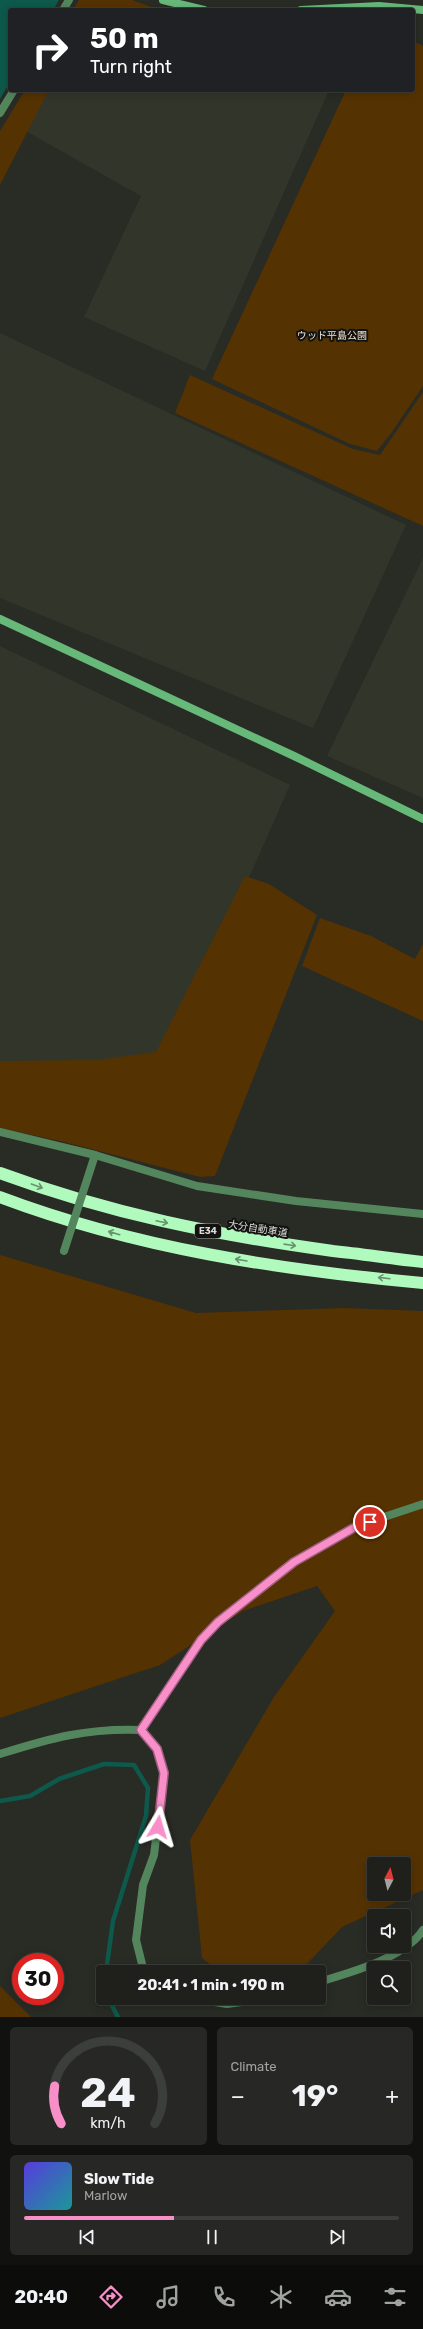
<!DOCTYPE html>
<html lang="en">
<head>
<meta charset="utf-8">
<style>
  :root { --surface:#1f201c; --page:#272825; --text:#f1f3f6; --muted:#a1a3a3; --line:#3c3e3b; --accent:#f98fc9 }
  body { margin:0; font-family:Rubik,"Noto Sans JP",sans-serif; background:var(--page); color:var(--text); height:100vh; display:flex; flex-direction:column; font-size:15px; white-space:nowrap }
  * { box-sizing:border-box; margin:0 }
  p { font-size:13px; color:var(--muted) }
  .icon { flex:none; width:22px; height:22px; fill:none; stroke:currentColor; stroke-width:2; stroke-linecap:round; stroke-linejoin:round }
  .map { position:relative; height:2017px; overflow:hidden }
  .sheet { display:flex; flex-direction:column; gap:10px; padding:10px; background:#11120f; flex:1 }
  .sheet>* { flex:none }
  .top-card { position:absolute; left:8px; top:8px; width:407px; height:84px; border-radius:4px; box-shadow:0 2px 10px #0003,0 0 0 1px var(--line); background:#202124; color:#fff; overflow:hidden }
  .needle { width:26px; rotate:7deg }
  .buttons { position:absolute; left:367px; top:1857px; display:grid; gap:8px }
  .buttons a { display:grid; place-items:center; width:44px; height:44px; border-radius:4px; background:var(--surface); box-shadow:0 2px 10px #0003,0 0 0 1px var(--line); font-size:20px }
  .speed { position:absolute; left:12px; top:1953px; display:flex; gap:8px; font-size:20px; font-weight:700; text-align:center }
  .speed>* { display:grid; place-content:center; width:52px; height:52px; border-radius:50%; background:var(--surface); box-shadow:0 2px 10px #0003,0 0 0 1px var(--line); line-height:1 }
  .speed .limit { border:6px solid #d22; background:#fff; color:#111 }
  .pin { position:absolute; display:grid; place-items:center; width:34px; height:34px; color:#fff; margin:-17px; border:2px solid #fff; border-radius:50%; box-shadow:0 1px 4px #0007 }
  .me { position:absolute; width:44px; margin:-22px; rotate:7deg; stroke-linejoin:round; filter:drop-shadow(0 0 3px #0008) }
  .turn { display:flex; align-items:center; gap:14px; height:84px; padding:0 16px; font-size:18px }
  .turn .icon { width:52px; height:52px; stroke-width:2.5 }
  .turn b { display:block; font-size:28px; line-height:34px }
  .big { font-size:30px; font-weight:700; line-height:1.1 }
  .sheet .card { flex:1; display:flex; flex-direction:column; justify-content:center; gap:6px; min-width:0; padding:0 14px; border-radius:6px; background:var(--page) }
  .sheet .dial { align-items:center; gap:0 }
  .dial svg { height:104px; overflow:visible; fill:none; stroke:var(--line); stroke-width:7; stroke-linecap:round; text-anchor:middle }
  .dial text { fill:var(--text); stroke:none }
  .song { display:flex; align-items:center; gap:12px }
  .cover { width:48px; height:48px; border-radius:6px; background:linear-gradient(135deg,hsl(250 70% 55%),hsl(180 70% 35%)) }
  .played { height:4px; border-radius:2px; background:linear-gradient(90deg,var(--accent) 40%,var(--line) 40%) }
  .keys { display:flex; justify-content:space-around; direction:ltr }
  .heat { display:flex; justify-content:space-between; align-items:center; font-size:22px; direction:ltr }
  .sheet .tiles { flex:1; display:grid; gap:10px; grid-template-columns:1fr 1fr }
  .card:last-child { grid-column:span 2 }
  .trip { position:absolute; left:96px; top:1965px; width:230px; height:40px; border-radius:4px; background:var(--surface); box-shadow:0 2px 10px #0003,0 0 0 1px var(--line); font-weight:700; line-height:40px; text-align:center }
  .menu { display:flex; height:64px; justify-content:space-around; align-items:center; background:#0c0d0b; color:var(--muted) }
  .menu .icon { width:28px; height:28px }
  .menu .selected { color:var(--accent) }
  .menu b { font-size:18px; color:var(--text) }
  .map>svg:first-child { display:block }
  .built { fill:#32362a }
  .green { fill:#553201; fill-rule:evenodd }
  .water { fill:#0d594b }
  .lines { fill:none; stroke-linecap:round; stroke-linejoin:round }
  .stream { stroke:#0d594b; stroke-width:4.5 }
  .street { stroke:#54865e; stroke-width:8 }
  .secondary { stroke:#67b97a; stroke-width:8 }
  .highway { stroke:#b1fabe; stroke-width:12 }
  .street-bridge { stroke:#54865e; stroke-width:8 }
  .oneway { stroke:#699270 }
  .route-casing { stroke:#a25d83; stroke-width:10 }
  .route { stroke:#f98fc9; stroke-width:7 }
  .labels { text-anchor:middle; stroke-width:4; stroke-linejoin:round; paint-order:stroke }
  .shield { fill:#121311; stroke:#9fa09c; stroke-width:1 }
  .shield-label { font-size:9px; font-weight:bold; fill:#dbdcd8 }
  .park-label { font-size:10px; fill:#f2e1cf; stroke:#121311 }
  .street-label { font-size:10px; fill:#dbdcd8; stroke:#121311 }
</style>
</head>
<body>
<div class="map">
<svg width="423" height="2017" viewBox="0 0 423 2017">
  <rect width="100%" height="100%" fill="#292b25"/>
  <path class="built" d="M47 90H329L205 371 84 317 141 196 24 130Z
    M0 333 406 525 313 728 0 598Z
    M423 558V798L327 756Z
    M0 646 290 785 159 1081 0 1089Z"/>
  <path class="green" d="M79 0H132L160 10H73Z
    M413 41 423 46V386L392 432 377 451 350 444 212 379 346 90H413Z
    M25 90H49L0 185V131Z
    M190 375 353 449 380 455 423 392V526L175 413Z
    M245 876 269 884 317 915 215 1176 200 1177 60 1141 0 1128V1061L97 1060 156 1052Z
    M320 918 371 936 415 959 423 944V1021L302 966Z
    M0 1255 196 1313 344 1308 423 1311V1890L342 1927 306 1965 295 1972H220L202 1958 190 1840 274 1697 335 1611 317 1586 243 1611 160 1665 0 1718ZM374 1864H404V1894H374Z
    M0 1986 31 2017H0Z"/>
  <path class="water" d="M0 0H59L53 10H10V82L0 99Z"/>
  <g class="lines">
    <path class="stream" d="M0 1801 30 1796 59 1779 104 1764 134 1765 148 1788 146 1816 113 1921 106 1972
      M108 1998 118 2017"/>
    <path class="street" d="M63 10 69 0
      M0 113 14 90
      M0 1132 95 1155 197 1186 296 1201 423 1214
      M141 1730 201 1640 218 1622 294 1562 357 1526 423 1504
      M0 1754C51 1738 87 1728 141 1730L157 1749 164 1773 154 1855 143 1885 136 1940 143 1968 146 1972
      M319 1982C349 1973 405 1958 423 1930
      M190 1998 227 2004 270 1998"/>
    <path class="secondary" d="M163 0 204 10
      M301 10 379 6 423 10
      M0 619 294 756 423 819"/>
    <path class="highway" d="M0 1173C111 1214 216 1235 333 1251 363 1254 393 1259 423 1262
      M0 1197C135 1248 280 1270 423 1283"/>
    <path class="street-bridge" d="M64 1251 95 1155"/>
  </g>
  <defs><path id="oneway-shaft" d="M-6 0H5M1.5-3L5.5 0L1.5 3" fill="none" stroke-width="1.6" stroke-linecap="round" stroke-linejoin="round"/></defs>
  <g class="oneway">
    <use href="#oneway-shaft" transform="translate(37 1186) rotate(20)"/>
    <use href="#oneway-shaft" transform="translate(162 1222) rotate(12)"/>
    <use href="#oneway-shaft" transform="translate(114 1233) rotate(-164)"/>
    <use href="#oneway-shaft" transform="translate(290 1245) rotate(8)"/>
    <use href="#oneway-shaft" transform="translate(241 1260) rotate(-170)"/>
    <use href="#oneway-shaft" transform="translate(384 1278) rotate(-173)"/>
  </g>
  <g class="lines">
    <g class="route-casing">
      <path id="route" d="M158 1827 164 1773 157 1749 141 1730 201 1640 218 1622 294 1562 357 1526 370 1522"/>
    </g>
    <use href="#route" class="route"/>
  </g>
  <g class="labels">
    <rect class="shield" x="195" y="1224" width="26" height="14" rx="3"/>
    <g class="shield-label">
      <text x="208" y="1234">E34</text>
    </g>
    <g class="park-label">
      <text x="332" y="339">ウッド平島公園</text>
    </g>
    <g class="street-label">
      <text transform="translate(258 1228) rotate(9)" y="4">大分自動車道</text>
    </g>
  </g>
</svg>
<div class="buttons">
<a><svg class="needle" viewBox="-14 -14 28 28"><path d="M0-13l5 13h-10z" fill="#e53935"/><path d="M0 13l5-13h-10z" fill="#a1a3a3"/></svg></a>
<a><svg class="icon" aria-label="sound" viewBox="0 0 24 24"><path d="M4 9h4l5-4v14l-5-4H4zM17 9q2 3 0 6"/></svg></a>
<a><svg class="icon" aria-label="search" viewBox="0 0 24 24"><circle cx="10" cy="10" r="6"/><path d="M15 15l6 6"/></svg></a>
</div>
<div class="speed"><div class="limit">30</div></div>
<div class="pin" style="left:370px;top:1522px;background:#d93025"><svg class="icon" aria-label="arrive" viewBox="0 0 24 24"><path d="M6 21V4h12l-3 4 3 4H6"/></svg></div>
<svg class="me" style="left:158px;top:1827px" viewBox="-20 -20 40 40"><path d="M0-17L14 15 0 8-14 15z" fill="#f98fc9" stroke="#fff" stroke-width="4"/></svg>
<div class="trip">20:41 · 1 min · 190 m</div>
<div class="top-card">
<div class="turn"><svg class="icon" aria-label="right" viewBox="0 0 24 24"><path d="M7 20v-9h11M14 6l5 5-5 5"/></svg><div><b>50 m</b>Turn right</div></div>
</div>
</div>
<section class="sheet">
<div class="tiles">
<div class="card dial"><svg viewBox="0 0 100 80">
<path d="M14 69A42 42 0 1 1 86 69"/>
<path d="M14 69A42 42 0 0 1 9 40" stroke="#f98fc9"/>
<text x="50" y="56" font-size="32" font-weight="700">24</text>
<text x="50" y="72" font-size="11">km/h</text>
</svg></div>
<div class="card"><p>Climate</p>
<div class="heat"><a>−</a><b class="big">19°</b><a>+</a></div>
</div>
<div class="card">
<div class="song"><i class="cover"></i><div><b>Slow Tide</b><p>Marlow</p></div></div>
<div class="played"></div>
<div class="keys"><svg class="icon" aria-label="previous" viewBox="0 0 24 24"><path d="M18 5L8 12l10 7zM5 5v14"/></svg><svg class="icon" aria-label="pause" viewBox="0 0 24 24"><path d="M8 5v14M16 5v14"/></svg><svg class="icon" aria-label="next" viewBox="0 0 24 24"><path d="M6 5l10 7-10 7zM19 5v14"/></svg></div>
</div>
</div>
</section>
<nav class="menu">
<b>20:40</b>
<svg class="icon selected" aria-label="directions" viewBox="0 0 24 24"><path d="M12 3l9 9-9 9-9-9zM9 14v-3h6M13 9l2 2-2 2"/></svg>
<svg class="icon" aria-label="music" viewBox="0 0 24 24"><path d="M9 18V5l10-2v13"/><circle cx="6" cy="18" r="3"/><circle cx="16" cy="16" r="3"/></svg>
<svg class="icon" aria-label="phone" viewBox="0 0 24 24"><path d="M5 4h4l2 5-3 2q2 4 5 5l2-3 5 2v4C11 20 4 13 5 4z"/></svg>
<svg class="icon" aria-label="climate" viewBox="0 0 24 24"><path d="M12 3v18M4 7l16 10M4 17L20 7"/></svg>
<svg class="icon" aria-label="car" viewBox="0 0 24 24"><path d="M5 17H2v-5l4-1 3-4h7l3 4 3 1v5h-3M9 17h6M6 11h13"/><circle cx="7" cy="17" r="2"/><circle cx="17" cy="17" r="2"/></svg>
<svg class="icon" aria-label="filters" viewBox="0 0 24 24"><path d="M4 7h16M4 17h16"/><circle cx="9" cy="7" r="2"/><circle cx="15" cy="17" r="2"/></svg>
</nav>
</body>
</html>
